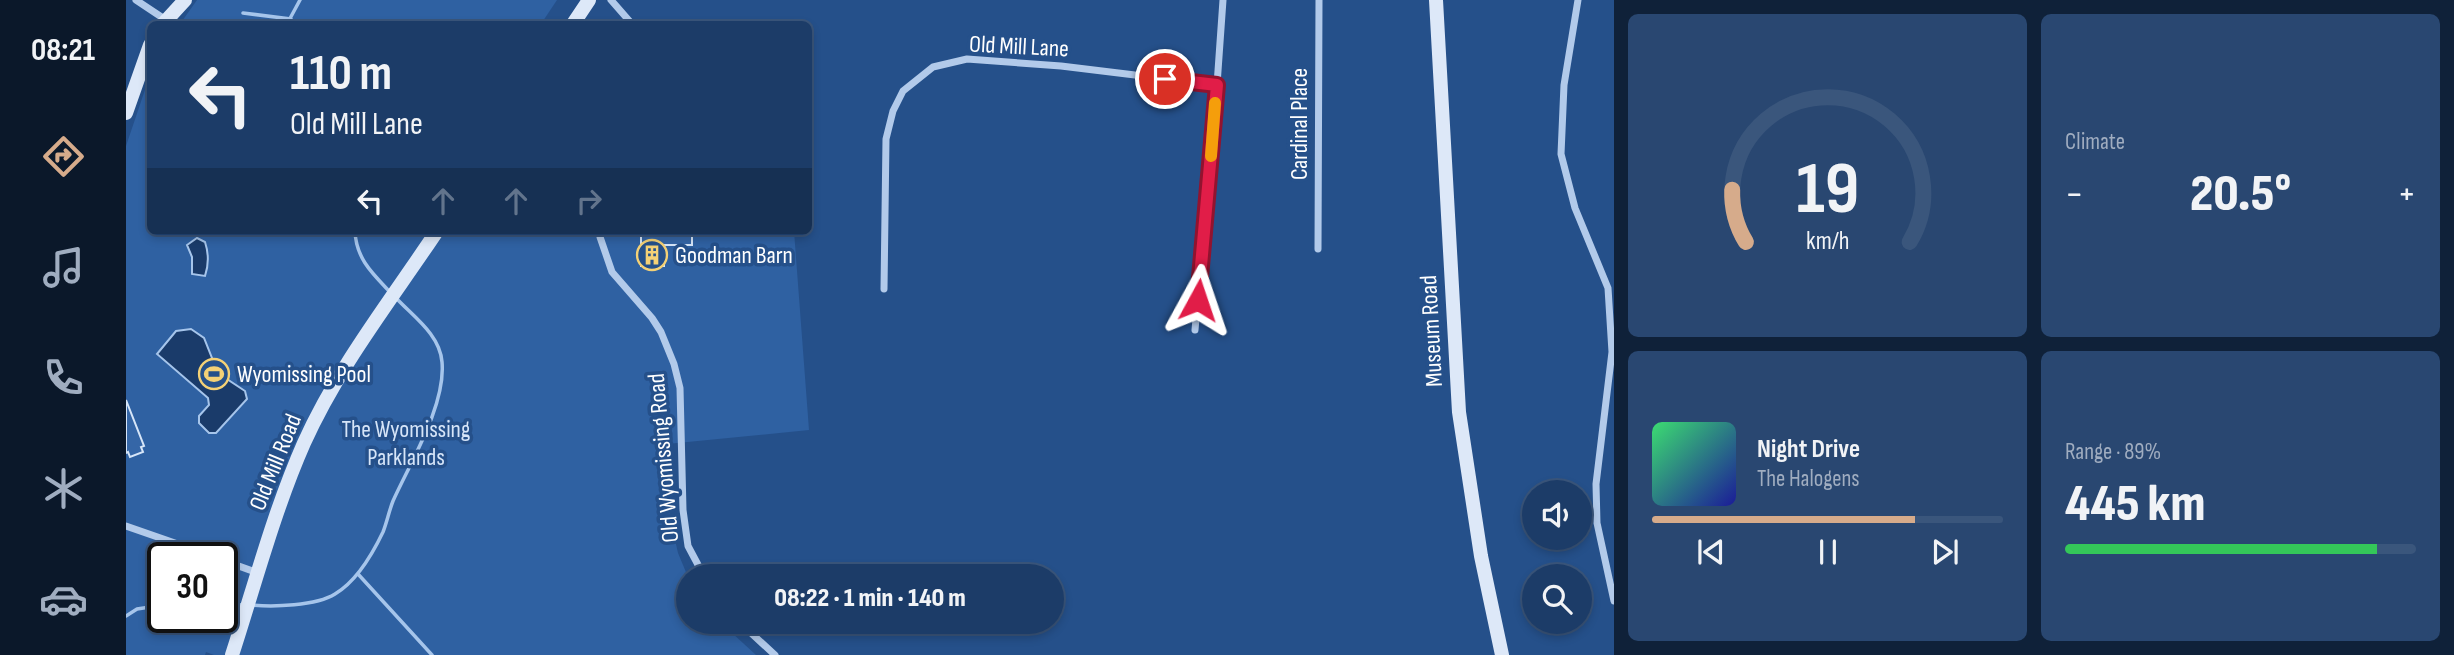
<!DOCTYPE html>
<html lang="en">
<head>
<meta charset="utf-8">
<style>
  :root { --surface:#1c3c68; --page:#294771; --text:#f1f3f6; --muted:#a0adc0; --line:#3a567c; --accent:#d6ab8b }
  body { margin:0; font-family:"Sofia Sans Condensed",sans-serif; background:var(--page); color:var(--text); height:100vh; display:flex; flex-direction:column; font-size:26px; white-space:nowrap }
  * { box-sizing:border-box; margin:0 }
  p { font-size:23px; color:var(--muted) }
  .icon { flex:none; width:38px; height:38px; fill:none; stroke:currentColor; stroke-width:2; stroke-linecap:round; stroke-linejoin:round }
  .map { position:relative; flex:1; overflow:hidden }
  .side { display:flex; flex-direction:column; gap:14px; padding:14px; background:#0f2139; width:840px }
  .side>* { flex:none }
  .guide { position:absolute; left:21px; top:21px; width:665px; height:214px; border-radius:10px; box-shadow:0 4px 10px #0003,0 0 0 2px var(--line); background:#1c3c68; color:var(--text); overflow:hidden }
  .fabs { position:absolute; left:1396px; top:480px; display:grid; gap:14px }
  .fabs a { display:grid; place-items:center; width:70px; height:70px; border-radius:50%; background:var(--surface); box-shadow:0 4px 10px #0003,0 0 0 2px var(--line); font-size:35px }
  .speed { position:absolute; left:21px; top:542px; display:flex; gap:14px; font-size:35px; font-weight:700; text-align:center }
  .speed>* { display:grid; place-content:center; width:91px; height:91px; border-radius:50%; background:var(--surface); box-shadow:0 4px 10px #0003,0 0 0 2px var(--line); line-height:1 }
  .speed .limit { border:4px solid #111; border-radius:10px; background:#fff; color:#111 }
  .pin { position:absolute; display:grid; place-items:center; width:60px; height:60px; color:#fff; margin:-30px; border:4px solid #fff; border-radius:50%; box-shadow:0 2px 7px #0007 }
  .me { position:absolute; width:77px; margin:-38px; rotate:5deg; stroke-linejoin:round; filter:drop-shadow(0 0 5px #0008) }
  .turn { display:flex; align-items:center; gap:24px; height:147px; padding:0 28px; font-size:32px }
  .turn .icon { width:91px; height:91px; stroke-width:2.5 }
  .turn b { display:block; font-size:49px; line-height:60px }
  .lanes { display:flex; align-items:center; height:66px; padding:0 28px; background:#0003; justify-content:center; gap:35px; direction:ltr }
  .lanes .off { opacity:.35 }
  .big { font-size:52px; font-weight:800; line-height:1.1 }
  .side .widget { flex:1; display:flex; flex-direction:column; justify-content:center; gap:10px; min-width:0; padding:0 24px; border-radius:10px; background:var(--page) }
  .side .dial { align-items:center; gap:0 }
  .dial svg { height:182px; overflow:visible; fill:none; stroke:var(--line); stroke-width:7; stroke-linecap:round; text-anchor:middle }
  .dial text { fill:var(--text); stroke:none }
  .song { display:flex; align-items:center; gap:21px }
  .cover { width:84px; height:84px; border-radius:10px; background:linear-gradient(135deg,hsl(140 70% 55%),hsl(240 70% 35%)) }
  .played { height:7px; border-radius:4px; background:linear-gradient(90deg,var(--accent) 75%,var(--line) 75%) }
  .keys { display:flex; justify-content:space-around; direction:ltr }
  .heat { display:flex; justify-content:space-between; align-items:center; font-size:38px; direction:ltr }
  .charge { height:10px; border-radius:5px; background:linear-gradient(90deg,#34c759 89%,var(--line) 0) }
  .side .tiles { flex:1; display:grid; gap:14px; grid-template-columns:repeat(2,1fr) }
  .trip { position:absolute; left:550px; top:564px; width:388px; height:70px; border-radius:35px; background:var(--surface); box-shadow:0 4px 10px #0003,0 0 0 2px var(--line); font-weight:800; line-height:70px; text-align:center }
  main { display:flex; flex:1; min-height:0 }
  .dock { display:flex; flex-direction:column; width:126px; justify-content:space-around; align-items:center; background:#0b182a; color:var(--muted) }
  .dock .icon { width:49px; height:49px }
  .dock .selected { color:var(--accent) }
  .dock b { font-size:32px; color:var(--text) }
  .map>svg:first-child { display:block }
  .green { fill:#2f61a2; fill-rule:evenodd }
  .water { fill:#1a3b6a; stroke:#a6c5eb; stroke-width:2 }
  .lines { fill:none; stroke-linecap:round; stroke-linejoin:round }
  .stream { stroke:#a6c5eb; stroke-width:3.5 }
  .building { fill:#3566a7; stroke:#d6e5f8; stroke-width:2 }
  .street { stroke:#b2caea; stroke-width:7 }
  .secondary { stroke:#dde8f8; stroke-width:14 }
  .route-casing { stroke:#92132f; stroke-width:18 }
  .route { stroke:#e11d48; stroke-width:12 }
  .slow { stroke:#f59e0b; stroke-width:12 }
  .labels { text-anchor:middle; stroke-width:7; stroke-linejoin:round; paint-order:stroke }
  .street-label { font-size:24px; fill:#fff; stroke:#25508a }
  .poi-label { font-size:24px; fill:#fff; stroke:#25508a; text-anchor:start }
  .park-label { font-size:24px; fill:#d6e5f8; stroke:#25508a }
</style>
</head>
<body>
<main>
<nav class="dock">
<b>08:21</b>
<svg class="icon selected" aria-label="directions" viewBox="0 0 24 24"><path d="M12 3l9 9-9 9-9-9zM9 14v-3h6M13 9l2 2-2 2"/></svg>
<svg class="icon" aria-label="music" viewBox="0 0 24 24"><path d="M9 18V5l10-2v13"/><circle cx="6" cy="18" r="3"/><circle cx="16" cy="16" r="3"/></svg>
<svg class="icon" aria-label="phone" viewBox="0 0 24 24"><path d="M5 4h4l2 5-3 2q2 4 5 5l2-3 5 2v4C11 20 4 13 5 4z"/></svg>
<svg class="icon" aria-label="climate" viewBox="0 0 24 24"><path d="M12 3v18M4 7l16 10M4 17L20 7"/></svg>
<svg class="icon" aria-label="car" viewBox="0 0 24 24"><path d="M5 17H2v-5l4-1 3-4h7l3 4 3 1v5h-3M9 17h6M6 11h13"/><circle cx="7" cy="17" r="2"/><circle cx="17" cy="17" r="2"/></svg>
</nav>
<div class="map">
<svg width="1488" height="655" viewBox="0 0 1488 655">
  <rect width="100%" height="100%" fill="#25508a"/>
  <path class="green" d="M71 0H431L415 24H54Z
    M24 75V231H668L683 430 541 444 544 518 552 553 562 577V621H593L630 655H88L80 652 79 655H0V146ZM37 558H96V618H37Z"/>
  <path class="water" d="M71 238 79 242C83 254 83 264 79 276L66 274V257L61 245Z
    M65 329 78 338 92 373 119 391 121 399 90 433H83L73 423V416L83 405 82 398 31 354 50 331Z"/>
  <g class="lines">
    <path class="stream" d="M117 13 165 19
      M161 24 174 0
      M229 231C230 259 247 274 265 293
      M232 574 306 655
      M96 604 117 605
      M125 605C147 607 190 606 209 594 231 581 246 555 257 532 261 522 263 511 267 501 284 463 320 405 316 362 314 335 288 317 271 299
      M0 616 11 609 37 605"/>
  </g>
  <path class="building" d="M515 232H566V245H538V266H515Z
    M0 400 18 446 15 447 17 452 4 457 2 452 0 453Z"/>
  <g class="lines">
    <path class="street" d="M10 0 40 20
      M485 0 506 24
      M1452 0 1438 85 1435 154 1449 208 1482 288 1486 352 1470 484 1471 523 1488 601
      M474 231V237L486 272 526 318 535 332 548 364 554 388 557 510 562 546 578 576
      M1192 249 1193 0
      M758 289 760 139 767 111 777 91 807 67 841 59 935 66 1091 85 1097 0
      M1069 330 1091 85
      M0 526 92 558
      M96 560 132 573
      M612 621 649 655"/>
    <path class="secondary" d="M1310 0 1333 412 1355 556 1376 655
      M37 24 59 0
      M447 24 463 0
      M0 113 24 45
      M106 655C129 584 148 511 178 443 212 367 265 300 311 231"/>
  </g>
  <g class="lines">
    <g class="route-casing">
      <path id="route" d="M1039 79 1091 85 1072 300"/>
    </g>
    <use href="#route" class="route"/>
    <path class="slow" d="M1085 156 1089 103"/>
  </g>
  <defs>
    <g id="building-ring" transform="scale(1.575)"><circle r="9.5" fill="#25508a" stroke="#f4d176" stroke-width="1.5"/><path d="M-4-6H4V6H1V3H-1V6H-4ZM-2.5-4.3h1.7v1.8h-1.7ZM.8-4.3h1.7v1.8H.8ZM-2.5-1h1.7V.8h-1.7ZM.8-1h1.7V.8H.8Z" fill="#f4d176"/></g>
    <g id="stadium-ring" transform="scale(1.575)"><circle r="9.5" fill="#25508a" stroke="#f4d176" stroke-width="1.5"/><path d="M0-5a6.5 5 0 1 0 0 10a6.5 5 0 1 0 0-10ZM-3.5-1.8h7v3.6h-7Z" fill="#f4d176"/></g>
  </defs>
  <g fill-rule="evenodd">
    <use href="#building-ring" x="526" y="255"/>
    <use href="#stadium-ring" x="88" y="374"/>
  </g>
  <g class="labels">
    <g class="street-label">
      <text transform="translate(893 46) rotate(3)" y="8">Old Mill Lane</text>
      <text transform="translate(1173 124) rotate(-90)" y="8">Cardinal Place</text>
      <text transform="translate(1305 331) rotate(-93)" y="8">Museum Road</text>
      <text transform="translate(537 458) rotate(-95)" y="8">Old Wyomissing Road</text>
      <text transform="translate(149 462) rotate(-68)" y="8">Old Mill Road</text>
    </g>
    <g class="poi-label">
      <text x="549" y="263">Goodman Barn</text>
      <text x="111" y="382">Wyomissing Pool</text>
    </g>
    <g class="park-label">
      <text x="280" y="437">The Wyomissing<tspan x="280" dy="28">Parklands</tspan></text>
    </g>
  </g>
</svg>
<div class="fabs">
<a><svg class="icon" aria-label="sound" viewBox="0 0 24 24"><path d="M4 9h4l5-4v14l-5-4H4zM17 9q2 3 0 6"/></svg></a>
<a><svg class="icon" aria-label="search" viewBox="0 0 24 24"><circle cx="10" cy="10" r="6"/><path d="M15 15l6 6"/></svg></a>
</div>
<div class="speed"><div class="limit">30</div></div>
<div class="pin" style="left:1039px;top:79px;background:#d93025"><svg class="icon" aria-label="arrive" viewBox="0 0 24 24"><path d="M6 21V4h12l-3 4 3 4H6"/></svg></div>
<svg class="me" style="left:1072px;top:300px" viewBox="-20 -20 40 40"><path d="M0-17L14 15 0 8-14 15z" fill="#e11d48" stroke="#fff" stroke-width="4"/></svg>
<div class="trip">08:22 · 1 min · 140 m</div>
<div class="guide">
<div class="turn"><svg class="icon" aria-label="left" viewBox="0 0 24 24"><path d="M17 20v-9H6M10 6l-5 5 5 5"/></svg><div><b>110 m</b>Old Mill Lane</div></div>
<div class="lanes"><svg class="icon" aria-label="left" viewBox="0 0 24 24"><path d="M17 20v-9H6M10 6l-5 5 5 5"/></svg><svg class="icon off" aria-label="ahead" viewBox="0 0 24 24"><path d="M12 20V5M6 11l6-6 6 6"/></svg><svg class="icon off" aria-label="ahead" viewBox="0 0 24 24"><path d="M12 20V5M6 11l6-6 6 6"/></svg><svg class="icon off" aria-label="right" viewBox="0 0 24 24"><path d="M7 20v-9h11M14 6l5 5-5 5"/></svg></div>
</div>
</div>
<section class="side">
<div class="tiles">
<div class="widget dial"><svg viewBox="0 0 100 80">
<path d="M14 69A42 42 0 1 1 86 69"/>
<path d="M14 69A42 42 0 0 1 8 46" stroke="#d6ab8b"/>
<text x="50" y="56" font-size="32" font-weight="700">19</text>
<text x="50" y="72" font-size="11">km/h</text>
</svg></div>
<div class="widget"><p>Climate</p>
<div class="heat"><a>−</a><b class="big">20.5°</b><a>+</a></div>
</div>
<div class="widget">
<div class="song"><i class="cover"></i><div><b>Night Drive</b><p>The Halogens</p></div></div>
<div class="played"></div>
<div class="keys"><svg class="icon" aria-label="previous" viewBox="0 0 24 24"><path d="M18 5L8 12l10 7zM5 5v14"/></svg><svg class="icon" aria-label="pause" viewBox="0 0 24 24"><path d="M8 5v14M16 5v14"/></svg><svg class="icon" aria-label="next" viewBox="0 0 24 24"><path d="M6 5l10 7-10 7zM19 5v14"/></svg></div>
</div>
<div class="widget"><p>Range · 89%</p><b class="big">445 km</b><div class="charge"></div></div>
</div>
</section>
</main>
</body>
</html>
